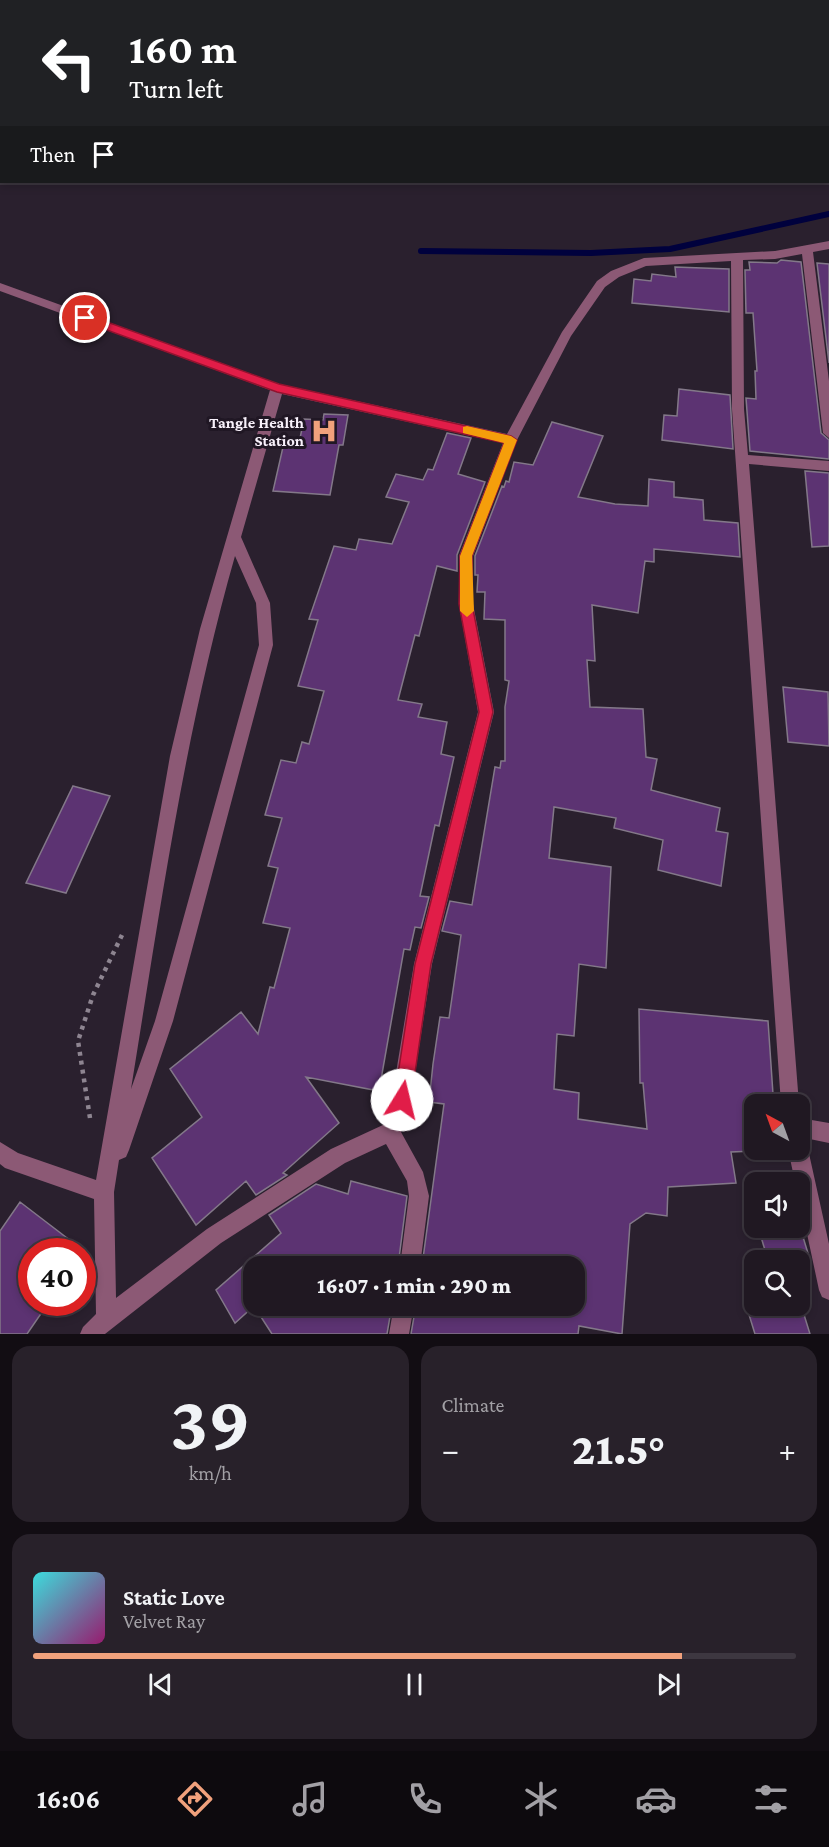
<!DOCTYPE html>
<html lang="en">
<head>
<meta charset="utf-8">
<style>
  :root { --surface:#201822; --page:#28212a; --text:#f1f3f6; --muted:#a2a0a5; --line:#3d3740; --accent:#f1a17c }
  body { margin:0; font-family:"Crimson Pro",serif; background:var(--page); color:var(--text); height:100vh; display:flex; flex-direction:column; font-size:22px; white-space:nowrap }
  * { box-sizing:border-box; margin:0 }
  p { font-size:20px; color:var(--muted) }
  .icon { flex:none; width:33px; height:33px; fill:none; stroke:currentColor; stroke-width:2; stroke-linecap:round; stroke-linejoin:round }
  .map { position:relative; height:1334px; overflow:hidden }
  .side { display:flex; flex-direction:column; gap:12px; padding:12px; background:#120d13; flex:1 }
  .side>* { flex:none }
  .hud { position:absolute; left:0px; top:0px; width:830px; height:183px; box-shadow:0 3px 9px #0003,0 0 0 2px var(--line); background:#202124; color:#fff; overflow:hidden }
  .needle { width:39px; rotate:319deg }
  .buttons { position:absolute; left:744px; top:1094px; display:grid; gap:12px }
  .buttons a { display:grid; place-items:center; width:66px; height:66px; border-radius:12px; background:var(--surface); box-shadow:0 3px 9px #0003,0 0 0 2px var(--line); font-size:30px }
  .speed { position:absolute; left:18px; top:1238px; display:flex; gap:12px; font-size:30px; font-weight:700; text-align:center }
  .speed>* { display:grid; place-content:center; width:78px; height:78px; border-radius:50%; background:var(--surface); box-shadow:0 3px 9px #0003,0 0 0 2px var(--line); line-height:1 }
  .speed .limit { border:9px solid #d22; background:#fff; color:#111 }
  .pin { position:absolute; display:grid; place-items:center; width:51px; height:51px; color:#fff; margin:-26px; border:3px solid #fff; border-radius:50%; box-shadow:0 2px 6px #0007 }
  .me { position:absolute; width:66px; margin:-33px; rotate:9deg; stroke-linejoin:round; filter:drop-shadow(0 0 4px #0008) }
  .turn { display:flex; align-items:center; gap:21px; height:126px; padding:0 30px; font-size:27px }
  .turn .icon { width:78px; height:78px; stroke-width:2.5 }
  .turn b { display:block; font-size:42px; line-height:51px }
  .then { display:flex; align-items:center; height:57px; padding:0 30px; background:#0003; gap:12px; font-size:22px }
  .big { font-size:45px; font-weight:800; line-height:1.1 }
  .side .widget { flex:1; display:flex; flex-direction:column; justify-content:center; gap:9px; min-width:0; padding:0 21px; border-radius:18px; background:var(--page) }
  .side .dial { align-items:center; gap:0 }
  .dial b { font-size:78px; line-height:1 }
  .song { display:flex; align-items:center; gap:18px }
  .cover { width:72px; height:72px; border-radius:9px; background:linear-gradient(135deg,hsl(180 70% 55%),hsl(320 70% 35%)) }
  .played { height:6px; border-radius:3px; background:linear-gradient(90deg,var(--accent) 85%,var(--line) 85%) }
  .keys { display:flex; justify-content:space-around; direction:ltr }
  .heat { display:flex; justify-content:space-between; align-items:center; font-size:33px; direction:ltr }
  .side .tiles { flex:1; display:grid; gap:12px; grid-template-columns:1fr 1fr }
  .widget:last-child { grid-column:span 2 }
  .trip { position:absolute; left:243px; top:1256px; width:342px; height:60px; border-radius:18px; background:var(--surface); box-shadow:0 3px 9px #0003,0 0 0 2px var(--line); font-weight:800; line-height:60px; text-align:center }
  .menu { display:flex; height:96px; justify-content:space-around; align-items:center; background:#0d0a0e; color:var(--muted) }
  .menu .icon { width:42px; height:42px }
  .menu .on { color:var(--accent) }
  .menu b { font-size:27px; color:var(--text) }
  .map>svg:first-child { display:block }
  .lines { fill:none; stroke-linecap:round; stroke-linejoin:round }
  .stream { stroke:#00013d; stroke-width:6 }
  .building { fill:#5c3372; stroke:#837889; stroke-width:1.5 }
  .path { stroke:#8e8591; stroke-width:4.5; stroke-dasharray:4 5; stroke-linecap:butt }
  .minor { fill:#8c5975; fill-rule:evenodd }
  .route { fill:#e11d48; stroke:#92132f; stroke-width:1.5 }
  .slow { fill:#f59e0b }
  .labels { text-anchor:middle; stroke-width:6; stroke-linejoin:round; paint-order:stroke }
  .poi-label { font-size:16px; font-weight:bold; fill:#f8f1fb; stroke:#201724; text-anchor:end }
</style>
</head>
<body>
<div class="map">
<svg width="829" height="1334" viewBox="0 0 829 1334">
  <rect width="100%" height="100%" fill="#2a202e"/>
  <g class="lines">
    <path class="stream" d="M421 251 591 253 670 249 829 214"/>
  </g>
  <path class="building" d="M781 260 801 262 821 433 829 440V459L750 451 746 398 756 399 755 371H757L753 313H746L745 270H750L749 262 777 263Z
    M817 263 829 264V363Z
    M675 267 729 269V312L632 303 634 279 651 281 652 274 676 277Z
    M679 389 730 395 733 449 662 440 664 415 677 416Z
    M324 414 348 415 343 445H339L330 495 273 491 283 447 298 448 304 419 323 420Z
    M552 422 603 436 578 497 615 504 648 506 649 479 674 482V497L703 500 704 520 738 523 740 557 654 549V562L645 561 638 613 592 605 595 661 587 660 590 707 643 709 646 757 657 759 651 790 720 808 716 831 728 833 721 886 658 870 663 840 614 828 616 818 554 807 549 858 611 867 606 968 579 964 574 1036 557 1034 554 1089 579 1093 578 1119 647 1129 643 1083H640L639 1009 768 1021 773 1094 754 1093V1151L731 1152 736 1183 668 1187 667 1216 646 1213 630 1224 622 1334 579 1326 578 1334H411L416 1305H574V1266H422L444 1104 429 1102 433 1064 440 1017 449 1018 461 935 442 931 450 901 472 905 495 767 500 768 501 761H505V707L509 681 505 680V620L484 619 485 592H477L478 575H475V556L502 486 504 487 506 481 509 482 514 462 533 465Z
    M447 433 471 438 458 474 485 482 457 555V571L437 566 419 636 415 635 398 700 422 704 418 717 447 722 441 754 454 757 439 826 435 825 420 896 429 897 421 928 415 927 410 950 404 949 379 1091 306 1077 339 1123 283 1173 287 1175 256 1195 246 1181 196 1225 152 1158 202 1117 170 1069 241 1012 258 1034 270 987 274 988 290 928 263 923 278 868 268 866 282 818 265 815 281 760 296 763 302 742 309 744 324 691 298 686 318 620 309 619 334 546 356 550 359 539 392 544 409 502 386 497 396 474 423 480 428 469 433 470Z
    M805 471 829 473V546L812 547Z
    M783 687 828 692 829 746 788 742Z
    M73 786 110 796 66 893 26 883Z
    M351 1181 407 1196 398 1266H254V1305H392L387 1334H272L254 1306 235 1323 216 1290 281 1233 269 1215 316 1184 348 1194Z
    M20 1202 84 1251H32V1302H49L27 1334H0V1231Z
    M758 1227H800L810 1260H768Z
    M746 1305H801L810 1334H755Z"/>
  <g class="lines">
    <path class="path" d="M90 1118 78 1041 93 995 122 935"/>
    <path class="minor" d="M829 241V249L813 252 829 381V438L823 433 802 254 775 259 743 260 744 409 748 455 829 461V471L749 464 799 1104H781L732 409 731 261 646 266 619 277 605 287 571 336 517 440 473 556V604L494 712 432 964 408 1118 401 1132 423 1172 429 1196 420 1266H400L409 1196 407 1181 386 1144 345 1163 221 1243 105 1334H80L83 1327 96 1314 94 1199 5 1168 0 1164V1142L18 1153 96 1180 170 756 200 629 270 390 0 291V283L279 384 507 434 562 332 597 281 611 271 644 258 775 251ZM282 394 503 443 459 556V604L478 712 414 964 389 1115 383 1125 331 1149 207 1229 116 1298 114 1192 119 1160 126 1157 129 1150 173 1021 273 645 270 603 241 537ZM235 556 256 603 259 645 155 1021 131 1089C160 910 185 731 235 556Z
      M800 1118 829 1123V1143L800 1137Z
      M800 1140 805 1142 808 1149 829 1244V1300L822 1297 819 1290 800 1201V1182H795L788 1149H800Z
      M394 1305H414L409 1334H389Z"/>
  </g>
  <path class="route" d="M85 314 279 384 511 436 517 440 472 556V604L493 712 431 964 411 1100 408 1106 402 1109 396 1106 394 1100 415 964 479 712 459 604 460 556 504 443 277 392 82 321V315Z"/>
  <path class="slow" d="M467 426 511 436 517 440 472 556 474 611 467 617 460 611V556L504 443 463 433V427Z"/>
  <defs>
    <g id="hospital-bare" transform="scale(2.07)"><path d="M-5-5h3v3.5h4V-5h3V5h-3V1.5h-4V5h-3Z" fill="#f1a17c" stroke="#201724" stroke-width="2.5" paint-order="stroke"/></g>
  </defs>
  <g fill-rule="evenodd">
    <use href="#hospital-bare" x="324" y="431"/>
  </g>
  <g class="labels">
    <g class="poi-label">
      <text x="304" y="428">Tangle Health<tspan x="304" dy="18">Station</tspan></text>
    </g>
  </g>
</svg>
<div class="buttons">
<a><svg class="needle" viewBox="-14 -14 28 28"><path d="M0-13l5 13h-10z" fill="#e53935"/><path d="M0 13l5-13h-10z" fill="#a2a0a5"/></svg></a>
<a><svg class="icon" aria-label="sound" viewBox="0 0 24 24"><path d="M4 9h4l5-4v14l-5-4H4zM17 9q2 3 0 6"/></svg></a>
<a><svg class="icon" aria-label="search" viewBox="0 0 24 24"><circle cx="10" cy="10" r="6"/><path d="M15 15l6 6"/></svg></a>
</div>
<div class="speed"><div class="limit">40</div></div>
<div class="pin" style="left:85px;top:318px;background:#d93025"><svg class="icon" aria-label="arrive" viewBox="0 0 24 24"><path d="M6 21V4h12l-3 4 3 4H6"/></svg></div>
<svg class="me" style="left:402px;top:1100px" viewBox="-20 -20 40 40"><circle r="19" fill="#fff"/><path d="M0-13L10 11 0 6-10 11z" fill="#e11d48"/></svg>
<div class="trip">16:07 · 1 min · 290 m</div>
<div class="hud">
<div class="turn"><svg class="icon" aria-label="left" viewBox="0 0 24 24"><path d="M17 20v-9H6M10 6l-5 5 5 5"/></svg><div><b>160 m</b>Turn left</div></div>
<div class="then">Then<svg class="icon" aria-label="arrive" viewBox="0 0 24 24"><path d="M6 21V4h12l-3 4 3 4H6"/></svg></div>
</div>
</div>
<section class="side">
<div class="tiles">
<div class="widget dial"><b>39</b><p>km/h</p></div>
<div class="widget"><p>Climate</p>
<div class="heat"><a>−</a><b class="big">21.5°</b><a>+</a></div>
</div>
<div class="widget">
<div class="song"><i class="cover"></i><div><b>Static Love</b><p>Velvet Ray</p></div></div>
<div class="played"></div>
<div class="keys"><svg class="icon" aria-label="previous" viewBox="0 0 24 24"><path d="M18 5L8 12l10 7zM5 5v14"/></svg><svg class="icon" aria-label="pause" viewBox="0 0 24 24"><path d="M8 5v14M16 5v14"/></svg><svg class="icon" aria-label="next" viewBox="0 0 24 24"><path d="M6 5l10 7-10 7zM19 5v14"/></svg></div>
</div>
</div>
</section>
<nav class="menu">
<b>16:06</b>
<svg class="icon on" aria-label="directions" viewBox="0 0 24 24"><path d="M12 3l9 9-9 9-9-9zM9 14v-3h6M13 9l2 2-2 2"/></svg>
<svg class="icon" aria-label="music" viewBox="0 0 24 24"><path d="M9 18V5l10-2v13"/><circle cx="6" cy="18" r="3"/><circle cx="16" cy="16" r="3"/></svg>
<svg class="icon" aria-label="phone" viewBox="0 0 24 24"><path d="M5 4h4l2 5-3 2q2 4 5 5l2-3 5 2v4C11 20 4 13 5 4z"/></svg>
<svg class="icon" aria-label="climate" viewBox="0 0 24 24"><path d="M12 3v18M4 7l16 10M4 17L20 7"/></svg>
<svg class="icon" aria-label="car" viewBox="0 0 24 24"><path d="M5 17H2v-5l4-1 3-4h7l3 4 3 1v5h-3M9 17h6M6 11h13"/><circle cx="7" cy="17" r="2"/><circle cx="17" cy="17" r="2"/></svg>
<svg class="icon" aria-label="filters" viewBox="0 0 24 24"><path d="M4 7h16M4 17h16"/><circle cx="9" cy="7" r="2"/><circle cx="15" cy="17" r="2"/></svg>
</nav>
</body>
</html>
